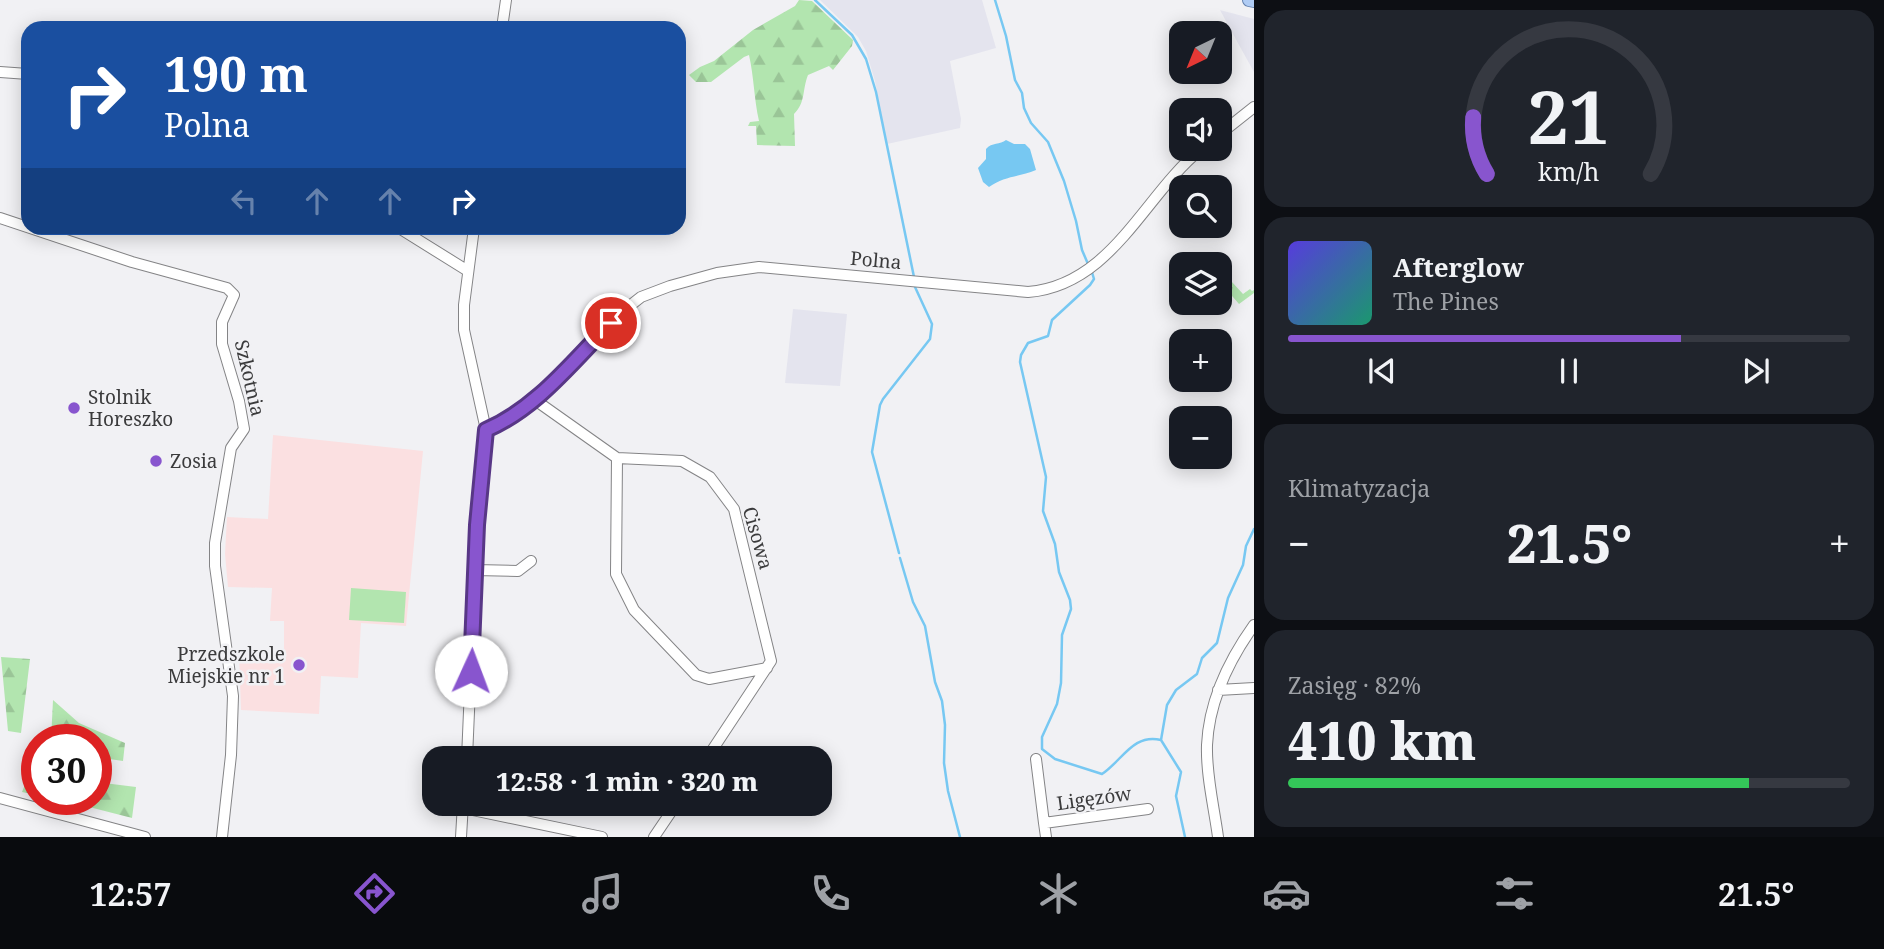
<!DOCTYPE html>
<html lang="pl">
<head>
<meta charset="utf-8">
<style>
  :root { --surface:#171b24; --page:#20242c; --text:#f1f3f6; --muted:#9ea1a6; --line:#363941; --accent:#8855ce }
  body { margin:0; font-family:"Noto Serif",serif; background:var(--page); color:var(--text); height:100vh; display:flex; flex-direction:column; font-size:26px; white-space:nowrap }
  * { box-sizing:border-box; margin:0 }
  p { font-size:23px; color:var(--muted) }
  .icon { flex:none; width:38px; height:38px; fill:none; stroke:currentColor; stroke-width:2; stroke-linecap:round; stroke-linejoin:round }
  .map { position:relative; flex:1; overflow:hidden }
  .drawer { display:flex; flex-direction:column; gap:10px; padding:10px; background:#0d0f14; width:630px }
  .drawer>* { flex:none }
  .banner { position:absolute; left:21px; top:21px; width:665px; height:214px; border-radius:21px; box-shadow:0 4px 18px #0003; background:#1a4fa0; color:#fff; overflow:hidden }
  .needle { width:46px; rotate:223deg }
  .buttons { position:absolute; left:1169px; top:21px; display:grid; gap:14px }
  .buttons a { display:grid; place-items:center; width:63px; height:63px; border-radius:14px; background:var(--surface); box-shadow:0 4px 18px #0003; font-size:35px }
  .speed { position:absolute; left:21px; top:724px; display:flex; gap:14px; font-size:35px; font-weight:700; text-align:center }
  .speed>* { display:grid; place-content:center; width:91px; height:91px; border-radius:50%; background:var(--surface); box-shadow:0 4px 18px #0003; line-height:1 }
  .speed .limit { border:10px solid #d22; background:#fff; color:#111 }
  .pin { position:absolute; display:grid; place-items:center; width:60px; height:60px; color:#fff; margin:-30px; border:4px solid #fff; border-radius:50%; box-shadow:0 2px 7px #0007 }
  .me { position:absolute; width:77px; margin:-38px; rotate:2deg; stroke-linejoin:round; filter:drop-shadow(0 0 5px #0008) }
  .turn { display:flex; align-items:center; gap:24px; height:147px; padding:0 28px; font-size:32px }
  .turn .icon { width:91px; height:91px; stroke-width:2.5 }
  .turn b { display:block; font-size:49px; line-height:60px }
  .lanes { display:flex; align-items:center; height:66px; padding:0 28px; background:#0003; justify-content:center; gap:35px; direction:ltr }
  .lanes .off { opacity:.35 }
  .big { font-size:52px; font-weight:800; line-height:1.1 }
  .drawer .tile { flex:1; display:flex; flex-direction:column; justify-content:center; gap:10px; min-width:0; padding:0 24px; border-radius:21px; background:var(--page) }
  .drawer .dial { align-items:center; gap:0 }
  .dial svg { height:182px; overflow:visible; fill:none; stroke:var(--line); stroke-width:7; stroke-linecap:round; text-anchor:middle }
  .dial text { fill:var(--text); stroke:none }
  .song { display:flex; align-items:center; gap:21px }
  .cover { width:84px; height:84px; border-radius:10px; background:linear-gradient(135deg,hsl(250 70% 55%),hsl(160 70% 35%)) }
  .played { height:7px; border-radius:4px; background:linear-gradient(90deg,var(--accent) 70%,var(--line) 70%) }
  .keys { display:flex; justify-content:space-around; direction:ltr }
  .heat { display:flex; justify-content:space-between; align-items:center; font-size:38px; direction:ltr }
  .charge { height:10px; border-radius:5px; background:linear-gradient(90deg,#34c759 82%,var(--line) 0) }
  .trip { position:absolute; left:422px; top:746px; width:410px; height:70px; border-radius:21px; background:var(--surface); box-shadow:0 4px 18px #0003; font-weight:800; line-height:70px; text-align:center }
  .dock { display:flex; height:112px; justify-content:space-around; align-items:center; background:#090b0e; color:var(--muted) }
  .dock .icon { width:49px; height:49px }
  .dock .current { color:var(--accent) }
  .dock b { font-size:32px; color:var(--text) }
  main { display:flex; flex:1; min-height:0 }
  .map>svg:first-child { display:block }
  .built { fill:#e4e4ee }
  .education { fill:#fbe0e1 }
  .grass { fill:url(#grass-tufts) }
  .forest { fill:url(#forest-firs) }
  .pitch { fill:#b2e5af }
  .water { fill:#77c8f2 }
  .lines { fill:none; stroke-linecap:round; stroke-linejoin:round }
  .stream { stroke:#77c8f2; stroke-width:2.5 }
  .minor-casing { stroke:#848486; stroke-width:12 }
  .major-casing { stroke:#6583af; stroke-width:14 }
  .minor { stroke:#fff; stroke-width:10 }
  .major { stroke:#b0ccf4; stroke-width:12 }
  .route-casing { stroke:#583786; stroke-width:18 }
  .route { stroke:#8855ce; stroke-width:12 }
  .poi-dot { fill:#8855ce; stroke:#f1f1f4; stroke-width:2.5 }
  .labels { text-anchor:middle; stroke-width:5; stroke-linejoin:round; paint-order:stroke }
  .street-label { font-size:19px; fill:#3b3b3c; stroke:#f1f1f4 }
  .poi-label { font-size:19px; fill:#3b3b3c; stroke:#f1f1f4; text-anchor:start }
</style>
</head>
<body>
<main>
<div class="map">
<svg width="1254" height="837" viewBox="0 0 1254 837">
  <defs>
    <pattern id="grass-tufts" width="24" height="20" patternUnits="userSpaceOnUse" patternTransform="scale(1.75)"><rect width="24" height="20" fill="#b2e5af"/><path d="M3 7l-1-3M5 7V3M7 7l1-3M15 17l-1-3M17 17v-4M19 17l1-3" fill="none" stroke="#9ac597"/></pattern>
    <pattern id="forest-firs" width="22" height="20" patternUnits="userSpaceOnUse" patternTransform="scale(1.75)"><rect width="22" height="20" fill="#b2e5af"/><path d="M5 1l3.5 6h-7zM16 11l3.5 6h-7z" fill="#9ac597"/></pattern>
  </defs>
  <rect width="100%" height="100%" fill="#f1f1f4"/>
  <path class="built" d="M820 0H982L996 48 950 61 961 119 960 128 887 144 875 81 866 51 858 37Z
    M1220 10 1254 19V72L1239 45Z
    M793 309 847 314 840 386 785 383Z"/>
  <path class="education" d="M273 435 423 451 406 626 361 623 358 678 321 676 319 714 241 710 239 653 284 654V621H270L272 588 228 587 225 554 227 517 268 519Z"/>
  <path class="grass" d="M1220 269 1243 294 1250 289 1252 291 1254 290V293L1239 304 1220 282Z"/>
  <path class="forest" d="M799 0 812 1 853 40 852 46 833 70 829 66 808 75C802 90 806 102 794 114L795 146 757 145 756 126H748L750 122 759 121C754 99 754 77 749 55L744 57 711 82H696L689 75 700 67 714 61 753 30 795 6Z
    M1 657 30 659 21 733 8 731Z
    M53 700 79 723 125 743 123 761 96 757V740H51Z
    M30 772 37 773V795L22 792Z
    M96 782 136 787 132 818 62 800H96Z"/>
  <path class="pitch" d="M351 588 406 592 404 623 349 620Z"/>
  <path class="water" d="M1006 140 1014 144H1025L1030 149 1036 170C1019 177 1004 176 989 187L983 182 978 168 986 159V149C992 142 1000 145 1006 140Z"/>
  <g class="lines">
    <path class="stream" d="M815 0 852 35 866 59 876 92 914 277
      M995 0 1006 36 1015 80 1022 93 1024 108 1031 123 1048 142 1064 181 1076 221 1082 250 1088 264
      M1091 269 1094 279 1090 285 1052 320 1048 336 1028 343 1021 355 1020 362 1046 477 1043 511 1055 544 1059 572 1070 600 1071 609 1062 635 1061 683 1057 704 1042 737V749L1055 759 1102 774C1122 761 1133 733 1161 740L1181 772 1176 796 1185 837
      M899 553 872 452 880 405 883 399 930 339 932 324 915 287
      M900 558 913 602 925 626 935 682 942 701 945 725 944 763 948 791 960 837
      M1161 740 1167 705 1176 690 1197 674 1202 658 1217 643 1228 598 1243 565 1246 546 1254 529"/>
    <g class="minor-casing">
      <path id="minor" d="M502 28 506 0
        M0 72 28 74
        M1220 134 1254 107
        M0 218 132 262 227 288 234 295 222 322V344L239 401 244 429 231 448 215 543V566L233 696 231 755 222 837
        M399 228 468 271
        M535 400 617 458 682 461 710 477 734 509 771 661 707 758
        M486 430C543 405 584 351 627 308L641 297 670 286 717 273 759 267 1028 292C1112 285 1144 195 1201 149
        M617 458 616 574 634 610 696 675 709 679 767 668
        M475 570 518 571 531 561
        M1218 690 1254 688
        M467 758 477 525 486 430 464 330V305L474 228
        M1036 759 1044 823
        M0 798 145 837
        M463 808 602 837
        M461 837 463 803
        M654 837 677 803
        M1046 837 1044 823 1148 809
        M1218 837C1214 807 1206 775 1207 745 1209 702 1229 660 1254 625"/>
    </g>
    <g class="major-casing">
      <path id="major" d="M1249 0 1254 1"/>
    </g>
    <use href="#minor" class="minor"/>
    <use href="#major" class="major"/>
  </g>
  <g class="lines">
    <g class="route-casing">
      <path id="route" d="M471 671 477 525 486 430C537 408 572 362 611 323"/>
    </g>
    <use href="#route" class="route"/>
  </g>
  <g class="poi-dot">
    <circle cx="74" cy="408" r="7"/>
    <circle cx="156" cy="461" r="7"/>
    <circle cx="299" cy="665" r="7"/>
  </g>
  <g class="labels">
    <g class="street-label">
      <text transform="translate(876 260) rotate(5)" y="7">Polna</text>
      <text transform="translate(250 378) rotate(77)" y="7">Szkotnia</text>
      <text transform="translate(758 538) rotate(74)" y="7">Cisowa</text>
      <text transform="translate(1094 798) rotate(-8)" y="7">Ligęzów</text>
    </g>
    <g class="poi-label">
      <text x="88" y="404">Stolnik<tspan x="88" dy="22">Horeszko</tspan></text>
      <text x="170" y="468">Zosia</text>
      <text x="285" y="661" text-anchor="end">Przedszkole<tspan x="285" dy="22">Miejskie nr 1</tspan></text>
    </g>
  </g>
</svg>
<div class="buttons">
<a><svg class="needle" viewBox="-14 -14 28 28"><path d="M0-13l5 13h-10z" fill="#e53935"/><path d="M0 13l5-13h-10z" fill="#9ea1a6"/></svg></a>
<a><svg class="icon" aria-label="sound" viewBox="0 0 24 24"><path d="M4 9h4l5-4v14l-5-4H4zM17 9q2 3 0 6"/></svg></a>
<a><svg class="icon" aria-label="search" viewBox="0 0 24 24"><circle cx="10" cy="10" r="6"/><path d="M15 15l6 6"/></svg></a>
<a><svg class="icon" aria-label="layers" viewBox="0 0 24 24"><path d="M12 4l9 5-9 5-9-5zM3 14l9 5 9-5"/></svg></a>
<a>+</a>
<a>−</a>
</div>
<div class="speed"><div class="limit">30</div></div>
<div class="pin" style="left:611px;top:323px;background:#d93025"><svg class="icon" aria-label="arrive" viewBox="0 0 24 24"><path d="M6 21V4h12l-3 4 3 4H6"/></svg></div>
<svg class="me" style="left:471px;top:671px" viewBox="-20 -20 40 40"><circle r="19" fill="#fff"/><path d="M0-13L10 11 0 6-10 11z" fill="#8855ce"/></svg>
<div class="trip">12:58 · 1 min · 320 m</div>
<div class="banner">
<div class="turn"><svg class="icon" aria-label="right" viewBox="0 0 24 24"><path d="M7 20v-9h11M14 6l5 5-5 5"/></svg><div><b>190 m</b>Polna</div></div>
<div class="lanes"><svg class="icon off" aria-label="left" viewBox="0 0 24 24"><path d="M17 20v-9H6M10 6l-5 5 5 5"/></svg><svg class="icon off" aria-label="ahead" viewBox="0 0 24 24"><path d="M12 20V5M6 11l6-6 6 6"/></svg><svg class="icon off" aria-label="ahead" viewBox="0 0 24 24"><path d="M12 20V5M6 11l6-6 6 6"/></svg><svg class="icon" aria-label="right" viewBox="0 0 24 24"><path d="M7 20v-9h11M14 6l5 5-5 5"/></svg></div>
</div>
</div>
<section class="drawer">
<div class="tile dial"><svg viewBox="0 0 100 80">
<path d="M14 69A42 42 0 1 1 86 69"/>
<path d="M14 69A42 42 0 0 1 8 44" stroke="#8855ce"/>
<text x="50" y="56" font-size="32" font-weight="700">21</text>
<text x="50" y="72" font-size="11">km/h</text>
</svg></div>
<div class="tile">
<div class="song"><i class="cover"></i><div><b>Afterglow</b><p>The Pines</p></div></div>
<div class="played"></div>
<div class="keys"><svg class="icon" aria-label="previous" viewBox="0 0 24 24"><path d="M18 5L8 12l10 7zM5 5v14"/></svg><svg class="icon" aria-label="pause" viewBox="0 0 24 24"><path d="M8 5v14M16 5v14"/></svg><svg class="icon" aria-label="next" viewBox="0 0 24 24"><path d="M6 5l10 7-10 7zM19 5v14"/></svg></div>
</div>
<div class="tile"><p>Klimatyzacja</p>
<div class="heat"><a>−</a><b class="big">21.5°</b><a>+</a></div>
</div>
<div class="tile"><p>Zasięg · 82%</p><b class="big">410 km</b><div class="charge"></div></div>
</section>
</main>
<nav class="dock">
<b>12:57</b>
<svg class="icon current" aria-label="directions" viewBox="0 0 24 24"><path d="M12 3l9 9-9 9-9-9zM9 14v-3h6M13 9l2 2-2 2"/></svg>
<svg class="icon" aria-label="music" viewBox="0 0 24 24"><path d="M9 18V5l10-2v13"/><circle cx="6" cy="18" r="3"/><circle cx="16" cy="16" r="3"/></svg>
<svg class="icon" aria-label="phone" viewBox="0 0 24 24"><path d="M5 4h4l2 5-3 2q2 4 5 5l2-3 5 2v4C11 20 4 13 5 4z"/></svg>
<svg class="icon" aria-label="climate" viewBox="0 0 24 24"><path d="M12 3v18M4 7l16 10M4 17L20 7"/></svg>
<svg class="icon" aria-label="car" viewBox="0 0 24 24"><path d="M5 17H2v-5l4-1 3-4h7l3 4 3 1v5h-3M9 17h6M6 11h13"/><circle cx="7" cy="17" r="2"/><circle cx="17" cy="17" r="2"/></svg>
<svg class="icon" aria-label="filters" viewBox="0 0 24 24"><path d="M4 7h16M4 17h16"/><circle cx="9" cy="7" r="2"/><circle cx="15" cy="17" r="2"/></svg>
<b>21.5°</b>
</nav>
</body>
</html>
